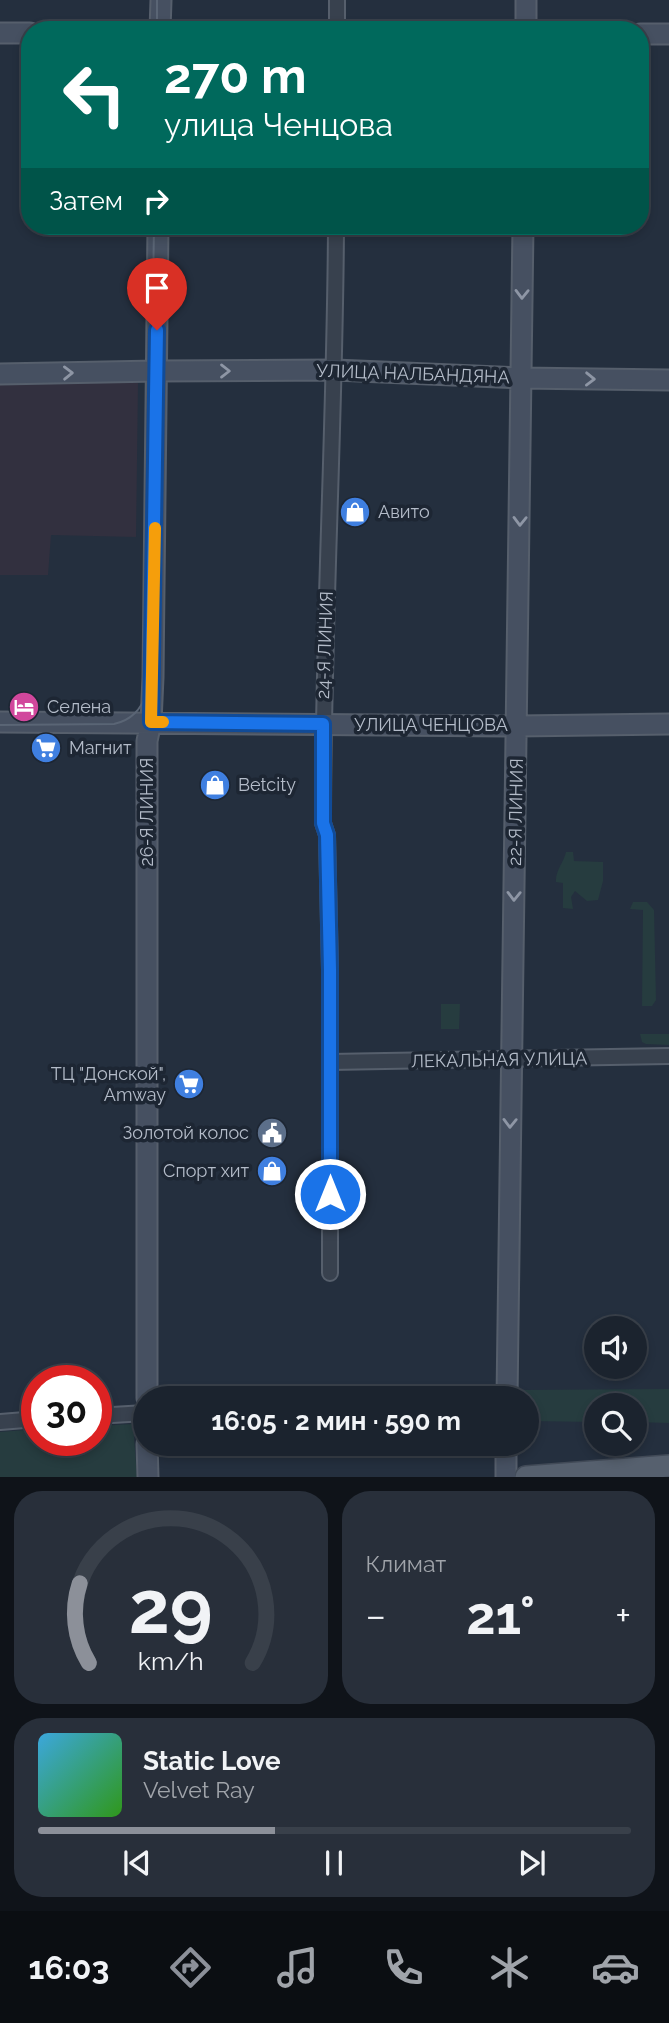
<!DOCTYPE html>
<html lang="ru">
<head>
<meta charset="utf-8">
<style>
  :root { --surface:#1b232e; --page:#282f3a; --text:#f1f3f6; --muted:#a0a4aa; --line:#39404a; --accent:#8c9099 }
  body { margin:0; font-family:Raleway,sans-serif; background:var(--page); color:var(--text); height:100vh; display:flex; flex-direction:column; font-size:26px; white-space:nowrap }
  * { box-sizing:border-box; margin:0 }
  p { font-size:23px; color:var(--muted) }
  .icon { flex:none; width:38px; height:38px; fill:none; stroke:currentColor; stroke-width:2; stroke-linecap:round; stroke-linejoin:round }
  .map { position:relative; height:1477px; overflow:hidden }
  .panel { display:flex; flex-direction:column; gap:14px; padding:14px; background:#0f1319; flex:1 }
  .panel>* { flex:none }
  .hud { position:absolute; left:21px; top:21px; width:628px; height:214px; border-radius:28px; box-shadow:0 4px 10px #0003,0 0 0 2px var(--line); background:#00695c; color:#fff; overflow:hidden }
  .buttons { position:absolute; left:584px; top:1316px; display:grid; gap:14px }
  .buttons a { display:grid; place-items:center; width:63px; height:63px; border-radius:50%; background:var(--surface); box-shadow:0 4px 10px #0003,0 0 0 2px var(--line); font-size:35px }
  .speed { position:absolute; left:21px; top:1365px; display:flex; gap:14px; font-size:35px; font-weight:700; text-align:center }
  .speed>* { display:grid; place-content:center; width:91px; height:91px; border-radius:50%; background:var(--surface); box-shadow:0 4px 10px #0003,0 0 0 2px var(--line); line-height:1 }
  .speed .limit { border:10px solid #d22; background:#fff; color:#111 }
  .pin { position:absolute; display:grid; place-items:center; width:60px; height:60px; color:#fff; margin:-72px -30px; border-radius:50% 50% 50% 0; rotate:-45deg; box-shadow:0 0 7px #0007 }
  .pin .icon { rotate:45deg }
  .me { position:absolute; width:77px; margin:-38px; rotate:0deg; stroke-linejoin:round; filter:drop-shadow(0 0 5px #0008) }
  .turn { display:flex; align-items:center; gap:24px; height:147px; padding:0 28px; font-size:32px }
  .turn .icon { width:91px; height:91px; stroke-width:2.5 }
  .turn b { display:block; font-size:49px; line-height:60px }
  .then { display:flex; align-items:center; height:66px; padding:0 28px; background:#0003; gap:14px; font-size:26px }
  .big { font-size:52px; font-weight:700; line-height:1.1 }
  .panel .tile { flex:1; display:flex; flex-direction:column; justify-content:center; gap:10px; min-width:0; padding:0 24px; border-radius:28px; background:var(--page) }
  .panel .dial { align-items:center; gap:0 }
  .dial svg { height:182px; overflow:visible; fill:none; stroke:var(--line); stroke-width:7; stroke-linecap:round; text-anchor:middle }
  .dial text { fill:var(--text); stroke:none }
  .song { display:flex; align-items:center; gap:21px }
  .cover { width:84px; height:84px; border-radius:10px; background:linear-gradient(135deg,hsl(200 70% 55%),hsl(110 70% 35%)) }
  .played { height:7px; border-radius:4px; background:linear-gradient(90deg,var(--accent) 40%,var(--line) 40%) }
  .keys { display:flex; justify-content:space-around; direction:ltr }
  .heat { display:flex; justify-content:space-between; align-items:center; font-size:38px; direction:ltr }
  .panel .tiles { flex:1; display:grid; gap:14px; grid-template-columns:1fr 1fr }
  .tile:last-child { grid-column:span 2 }
  .trip { position:absolute; left:133px; top:1386px; width:406px; height:70px; border-radius:35px; background:var(--surface); box-shadow:0 4px 10px #0003,0 0 0 2px var(--line); font-weight:700; line-height:70px; text-align:center }
  .tabs { display:flex; height:112px; justify-content:space-around; align-items:center; background:#0b0e12; color:var(--muted) }
  .tabs .icon { width:49px; height:49px }
  .tabs .on { color:var(--accent) }
  .tabs b { font-size:32px; color:var(--text) }
  .map>svg:first-child { display:block }
  .medical { fill:#32303f }
  .green { fill:#263c3f }
  .lines { fill:none; stroke-linecap:round; stroke-linejoin:round }
  .street-casing { stroke:#565f6c; stroke-width:18 }
  .secondary-casing { stroke:#565f6c; stroke-width:23 }
  .primary-casing { stroke:#414a57; stroke-width:24 }
  .street { stroke:#38414e; stroke-width:14 }
  .secondary { stroke:#465061; stroke-width:19 }
  .primary { stroke:#56606e; stroke-width:21 }
  .tram { stroke:#5a6575; stroke-width:2 }
  .oneway { stroke:#8e96a5 }
  .route-casing { stroke:#114b97; stroke-width:18 }
  .route { stroke:#1a73e8; stroke-width:12 }
  .slow { stroke:#f59e0b; stroke-width:12 }
  .labels { text-anchor:middle; stroke-width:7; stroke-linejoin:round; paint-order:stroke }
  .street-label { font-size:18px; fill:#b4bcc9; stroke:#1d2633 }
  .poi-label { font-size:18px; fill:#b4bcc9; stroke:#1d2633; text-anchor:start }
</style>
</head>
<body>
<div class="map">
<svg width="669" height="1477" viewBox="0 0 669 1477">
  <rect width="100%" height="100%" fill="#242f3e"/>
  <path class="medical" d="M0 382 138 383 136 537 51 535 48 575H0Z"/>
  <path class="green" d="M566 852H573L574 861 603 862V881L598 900 587 901 575 891 571 897 573 909 563 908V883L556 882C555 871 564 862 566 852Z
    M633 902H647L654 910 656 1000 652 1006H642L643 910 630 909Z
    M441 1004H460L459 1029H441Z
    M640 1034H669V1045L646 1044 642 1042Z
    M669 1389V1423L635 1422V1405H597V1422L527 1421V1398H520V1390Z
    M133 1424 137 1477H0V1432L37 1429V1440H96V1426Z"/>
  <g class="lines">
    <g class="street-casing">
      <path id="street" d="M337 30V0
        M330 1062 669 1056
        M330 1273V970L327 835 323 823C323 624 335 425 336 226
        M96 1416 145 1413
        M0 1422 37 1419"/>
    </g>
    <g class="secondary-casing">
      <path id="secondary" d="M526 0V30
        M160 30 161 0
        M0 33H30
        M640 34H669
        M0 374 157 371 335 370 521 378 669 380
        M0 722 518 726 669 724
        M147 1398V741L151 722 153 677 158 226
        M507 1398 523 226
        M147 1444 148 1477
        M506 1477V1444"/>
    </g>
    <g class="primary-casing">
      <path id="primary" d="M526 1477 669 1466"/>
    </g>
    <use href="#street" class="street"/>
    <use href="#secondary" class="secondary"/>
    <use href="#primary" class="primary"/>
    <path class="tram" d="M157 30V0
      M0 725 114 724C132 720 141 709 147 693L154 226"/>
  </g>
  <defs><path id="oneway-chevron" d="M-2-3.5L2.5 0L-2 3.5" fill="none" stroke-width="1.6" stroke-linecap="round" stroke-linejoin="round" transform="scale(1.75)"/></defs>
  <g class="oneway">
    <use href="#oneway-chevron" transform="translate(522 294) rotate(91)"/>
    <use href="#oneway-chevron" transform="translate(225 371)"/>
    <use href="#oneway-chevron" transform="translate(68 373) rotate(-1)"/>
    <use href="#oneway-chevron" transform="translate(590 379) rotate(1)"/>
    <use href="#oneway-chevron" transform="translate(520 521) rotate(91)"/>
    <use href="#oneway-chevron" transform="translate(514 896) rotate(91)"/>
    <use href="#oneway-chevron" transform="translate(510 1123) rotate(91)"/>
  </g>
  <g class="lines">
    <g class="route-casing">
      <path id="route" d="M157 330 151 722 323 724V823L327 835 330 970V1194"/>
    </g>
    <use href="#route" class="route"/>
    <path class="slow" d="M155 528 151 722H163"/>
  </g>
  <defs>
    <g id="shop-disc" transform="scale(1.575)"><circle r="9.5" fill="#3f7fe0" stroke="#1d2633"/><path d="M-5-2.5h2.3a2.7 3.5 0 0 1 5.4 0H5L5.5 6h-11ZM-1.5-2.5h3a1.5 2.3 0 0 0-3 0Z" fill="#fff"/></g>
    <g id="hotel-disc" transform="scale(1.575)"><circle r="9.5" fill="#d1479c" stroke="#1d2633"/><path d="M-6-4.5h1.5V1H6V5H4.5V3h-9V5H-6ZM-4 0a1.8 1.8 0 1 1 3.6 0ZM.5 0V-2.5h3Q6-2.5 6 0Z" fill="#fff"/></g>
    <g id="supermarket-disc" transform="scale(1.575)"><circle r="9.5" fill="#3f7fe0" stroke="#1d2633"/><path d="M-6-5.5h2.5l.6 2H6L4.5 2H-2.5L-4.4-4H-6ZM-1.5 3.2a1.3 1.3 0 1 0 .1 0ZM3 3.2a1.3 1.3 0 1 0 .1 0Z" fill="#fff"/></g>
    <g id="civic-disc" transform="scale(1.575)"><circle r="9.5" fill="#5c6f8a" stroke="#1d2633"/><path d="M-.6-6.5H3V-4.5H.6V-3L4-1V1h2V6H-6V1h2V-1L-.6-3ZM-1.2 2.5V6h2.4V2.5Z" fill="#fff"/></g>
  </defs>
  <g fill-rule="evenodd">
    <use href="#shop-disc" x="355" y="512"/>
    <use href="#hotel-disc" x="24" y="707"/>
    <use href="#supermarket-disc" x="46" y="748"/>
    <use href="#shop-disc" x="215" y="785"/>
    <use href="#supermarket-disc" x="189" y="1084"/>
    <use href="#civic-disc" x="272" y="1133"/>
    <use href="#shop-disc" x="272" y="1171"/>
  </g>
  <g class="labels">
    <g class="street-label">
      <text transform="translate(413 374) rotate(2)" y="6">УЛИЦА НАЛБАНДЯНА</text>
      <text transform="translate(325 645) rotate(-88)" y="6">24-Я ЛИНИЯ</text>
      <text x="431" y="731">УЛИЦА ЧЕНЦОВА</text>
      <text transform="translate(147 812) rotate(-90)" y="6">26-Я ЛИНИЯ</text>
      <text transform="translate(516 812) rotate(-89)" y="6">22-Я ЛИНИЯ</text>
      <text transform="translate(499 1060) rotate(-1)" y="6">ЛЕКАЛЬНАЯ УЛИЦА</text>
    </g>
    <g class="poi-label">
      <text x="378" y="518">Авито</text>
      <text x="47" y="713">Селена</text>
      <text x="69" y="754">Магнит</text>
      <text x="238" y="791">Betcity</text>
      <text x="166" y="1080" text-anchor="end">ТЦ "Донской",<tspan x="166" dy="21">Amway</tspan></text>
      <text x="249" y="1139" text-anchor="end">Золотой колос</text>
      <text x="249" y="1177" text-anchor="end">Спорт хит</text>
    </g>
  </g>
</svg>
<div class="buttons">
<a><svg class="icon" aria-label="sound" viewBox="0 0 24 24"><path d="M4 9h4l5-4v14l-5-4H4zM17 9q2 3 0 6"/></svg></a>
<a><svg class="icon" aria-label="search" viewBox="0 0 24 24"><circle cx="10" cy="10" r="6"/><path d="M15 15l6 6"/></svg></a>
</div>
<div class="speed"><div class="limit">30</div></div>
<div class="pin" style="left:157px;top:330px;background:#d93025"><svg class="icon" aria-label="arrive" viewBox="0 0 24 24"><path d="M6 21V4h12l-3 4 3 4H6"/></svg></div>
<svg class="me" style="left:330px;top:1194px" viewBox="-20 -20 40 40"><circle r="17" fill="#1a73e8" stroke="#fff" stroke-width="3"/><path d="M0-11L8 9 0 5-8 9z" fill="#fff"/></svg>
<div class="trip">16:05 · 2 мин · 590 m</div>
<div class="hud">
<div class="turn"><svg class="icon" aria-label="left" viewBox="0 0 24 24"><path d="M17 20v-9H6M10 6l-5 5 5 5"/></svg><div><b>270 m</b>улица Ченцова</div></div>
<div class="then">Затем<svg class="icon" aria-label="right" viewBox="0 0 24 24"><path d="M7 20v-9h11M14 6l5 5-5 5"/></svg></div>
</div>
</div>
<section class="panel">
<div class="tiles">
<div class="tile dial"><svg viewBox="0 0 100 80">
<path d="M14 69A42 42 0 1 1 86 69"/>
<path d="M14 69A42 42 0 0 1 10 34" stroke="#8c9099"/>
<text x="50" y="56" font-size="32" font-weight="700">29</text>
<text x="50" y="72" font-size="11">km/h</text>
</svg></div>
<div class="tile"><p>Климат</p>
<div class="heat"><a>−</a><b class="big">21°</b><a>+</a></div>
</div>
<div class="tile">
<div class="song"><i class="cover"></i><div><b>Static Love</b><p>Velvet Ray</p></div></div>
<div class="played"></div>
<div class="keys"><svg class="icon" aria-label="previous" viewBox="0 0 24 24"><path d="M18 5L8 12l10 7zM5 5v14"/></svg><svg class="icon" aria-label="pause" viewBox="0 0 24 24"><path d="M8 5v14M16 5v14"/></svg><svg class="icon" aria-label="next" viewBox="0 0 24 24"><path d="M6 5l10 7-10 7zM19 5v14"/></svg></div>
</div>
</div>
</section>
<nav class="tabs">
<b>16:03</b>
<svg class="icon on" aria-label="directions" viewBox="0 0 24 24"><path d="M12 3l9 9-9 9-9-9zM9 14v-3h6M13 9l2 2-2 2"/></svg>
<svg class="icon" aria-label="music" viewBox="0 0 24 24"><path d="M9 18V5l10-2v13"/><circle cx="6" cy="18" r="3"/><circle cx="16" cy="16" r="3"/></svg>
<svg class="icon" aria-label="phone" viewBox="0 0 24 24"><path d="M5 4h4l2 5-3 2q2 4 5 5l2-3 5 2v4C11 20 4 13 5 4z"/></svg>
<svg class="icon" aria-label="climate" viewBox="0 0 24 24"><path d="M12 3v18M4 7l16 10M4 17L20 7"/></svg>
<svg class="icon" aria-label="car" viewBox="0 0 24 24"><path d="M5 17H2v-5l4-1 3-4h7l3 4 3 1v5h-3M9 17h6M6 11h13"/><circle cx="7" cy="17" r="2"/><circle cx="17" cy="17" r="2"/></svg>
</nav>
</body>
</html>
